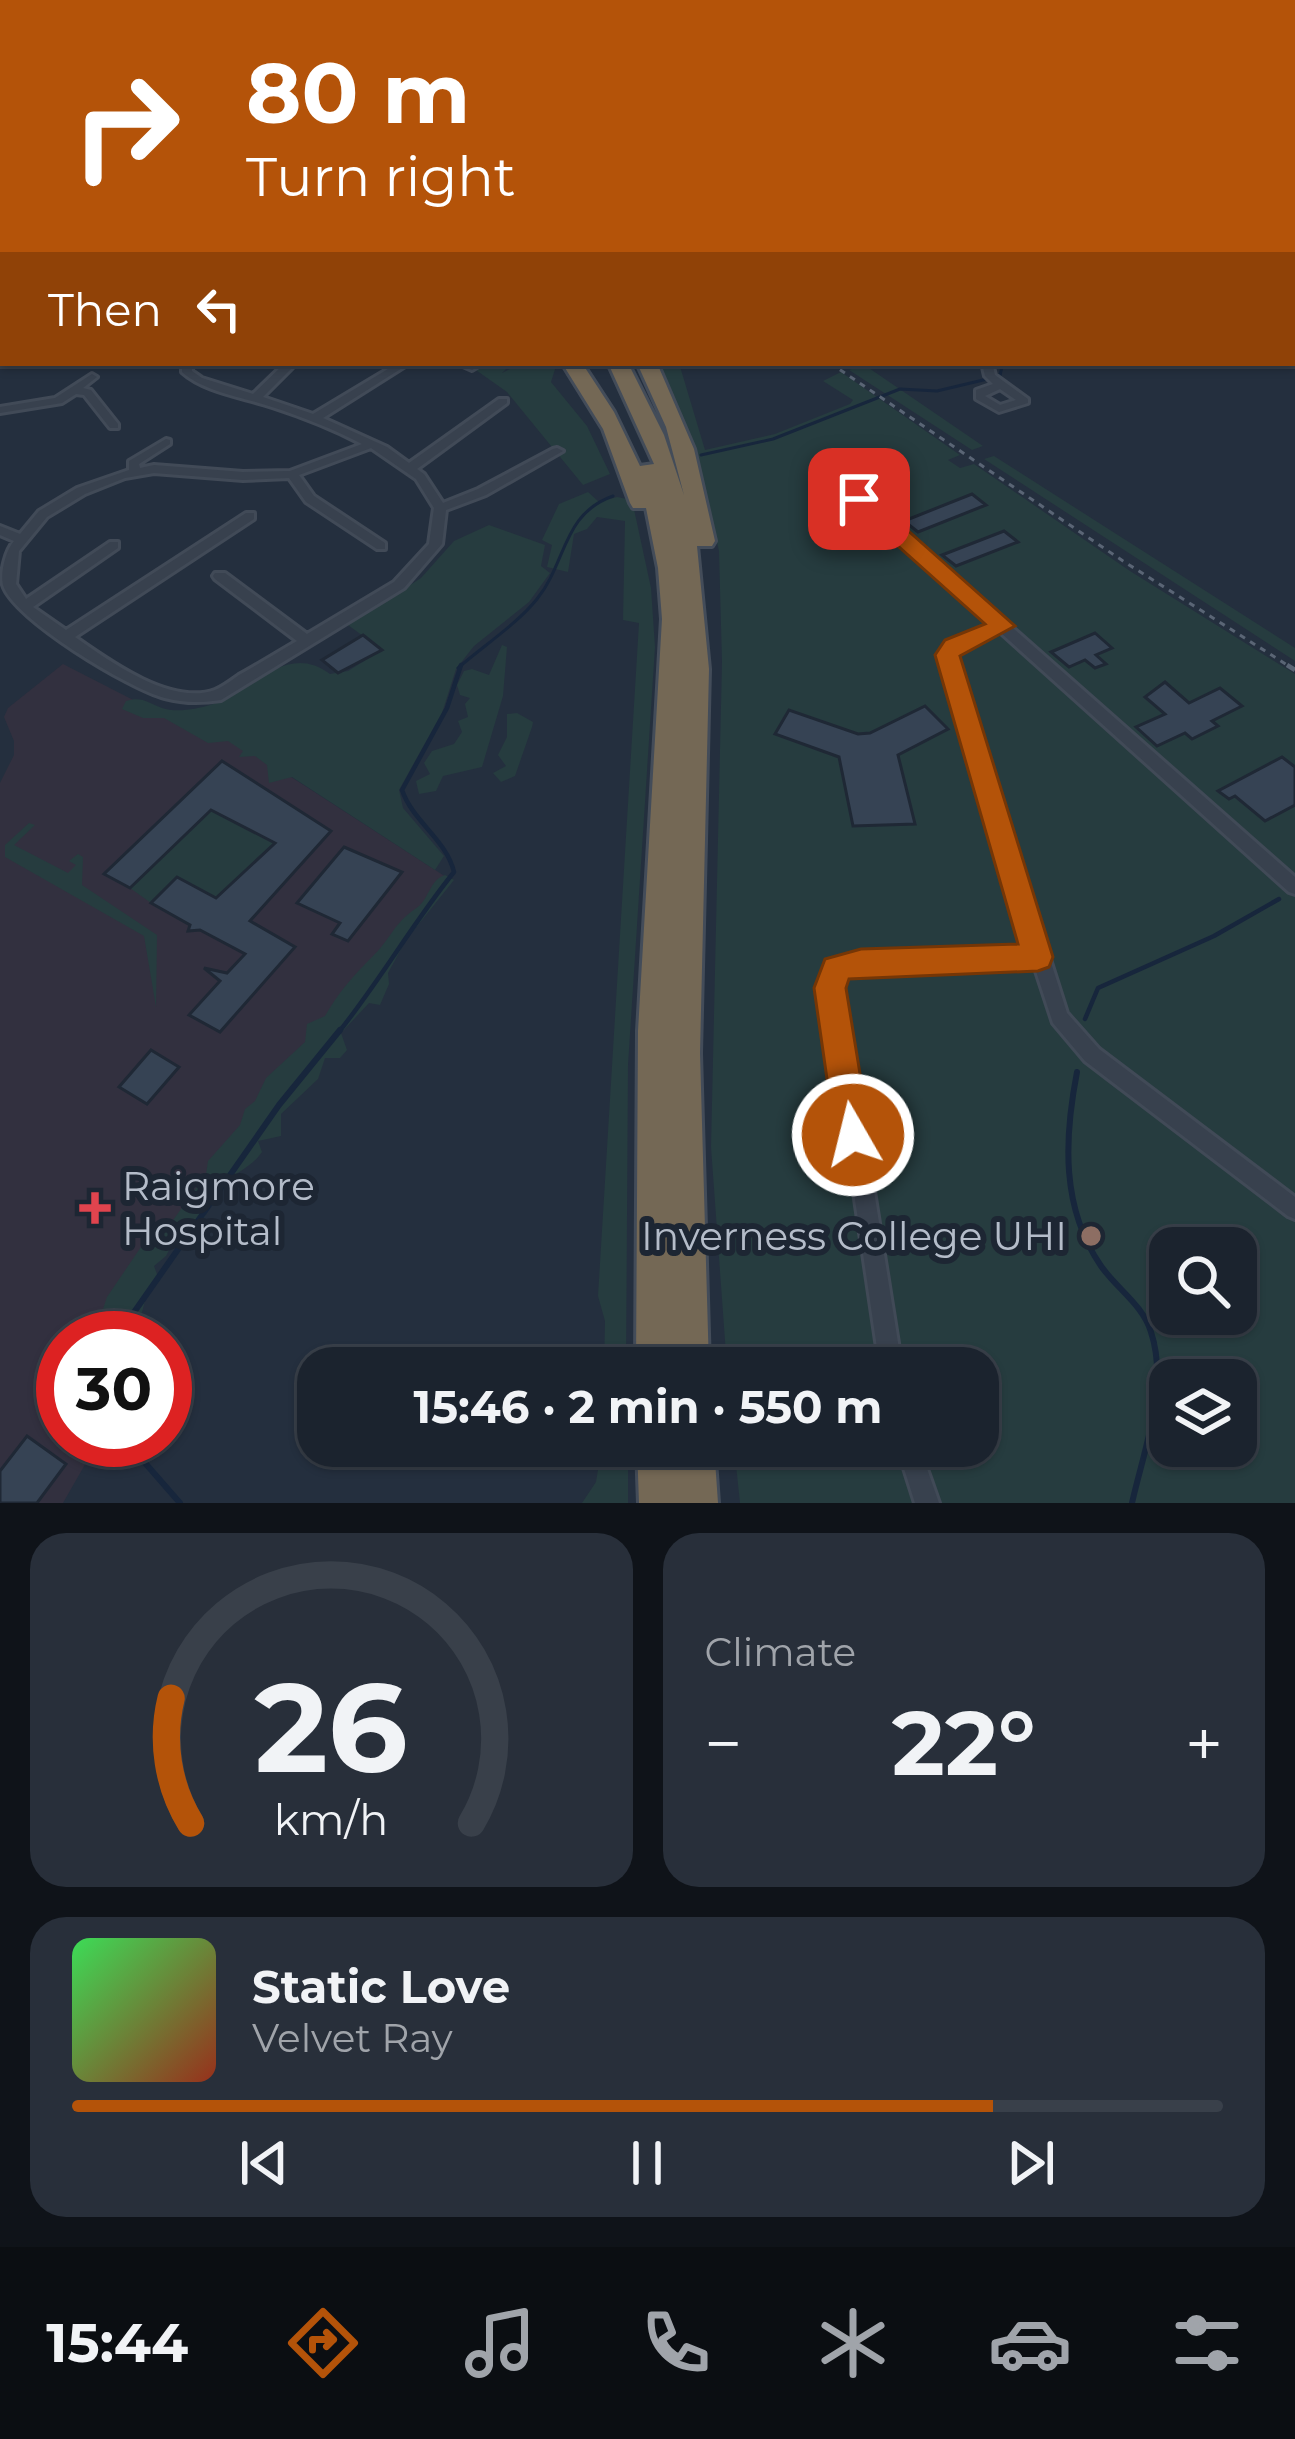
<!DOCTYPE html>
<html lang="en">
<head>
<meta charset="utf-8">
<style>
  :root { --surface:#1b232e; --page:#282f3a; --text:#f1f3f6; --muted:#a0a4aa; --line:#39404a; --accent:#b45309 }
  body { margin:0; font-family:Montserrat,sans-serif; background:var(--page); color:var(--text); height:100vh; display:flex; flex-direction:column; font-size:45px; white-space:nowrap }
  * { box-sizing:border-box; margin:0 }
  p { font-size:39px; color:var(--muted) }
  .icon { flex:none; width:66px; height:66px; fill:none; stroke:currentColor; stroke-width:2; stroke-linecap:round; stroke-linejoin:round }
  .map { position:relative; height:1503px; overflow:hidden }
  .panel { display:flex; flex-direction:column; gap:30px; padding:30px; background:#0f1319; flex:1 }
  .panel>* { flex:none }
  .banner { position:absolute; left:0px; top:0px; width:1296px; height:366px; box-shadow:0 3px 9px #0004,0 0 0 3px var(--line); background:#b45309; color:#fff; overflow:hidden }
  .buttons { position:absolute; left:1149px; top:1227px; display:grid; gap:24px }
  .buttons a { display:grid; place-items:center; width:108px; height:108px; border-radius:24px; background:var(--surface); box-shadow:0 3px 9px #0004,0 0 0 3px var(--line); font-size:60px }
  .speed { position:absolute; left:36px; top:1311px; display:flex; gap:24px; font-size:60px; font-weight:700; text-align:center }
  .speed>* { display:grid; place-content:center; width:156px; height:156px; border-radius:50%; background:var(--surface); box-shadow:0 3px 9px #0004,0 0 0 3px var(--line); line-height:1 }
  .speed .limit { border:18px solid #d22; background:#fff; color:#111 }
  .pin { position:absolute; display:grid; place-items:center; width:102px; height:102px; color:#fff; margin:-51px; border-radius:24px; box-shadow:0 6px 18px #0006 }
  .me { position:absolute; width:132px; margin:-66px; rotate:352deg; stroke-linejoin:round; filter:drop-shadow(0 0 9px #0008) }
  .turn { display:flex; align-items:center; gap:42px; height:252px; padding:0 48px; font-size:54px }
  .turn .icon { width:156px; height:156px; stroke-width:2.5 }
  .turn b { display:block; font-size:84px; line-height:102px }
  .then { display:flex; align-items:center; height:114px; padding:0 48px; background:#0003; gap:24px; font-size:45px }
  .big { font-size:90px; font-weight:700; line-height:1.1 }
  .panel .tile { flex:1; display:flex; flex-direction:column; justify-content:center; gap:18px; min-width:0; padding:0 42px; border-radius:36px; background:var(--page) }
  .panel .dial { align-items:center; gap:0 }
  .dial svg { height:312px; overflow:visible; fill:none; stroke:var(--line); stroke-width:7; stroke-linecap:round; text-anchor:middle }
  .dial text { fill:var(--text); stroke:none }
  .song { display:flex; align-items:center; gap:36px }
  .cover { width:144px; height:144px; border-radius:18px; background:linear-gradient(135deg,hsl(130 70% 55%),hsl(10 70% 35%)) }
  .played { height:12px; border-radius:6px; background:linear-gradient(90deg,var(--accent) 80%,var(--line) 80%) }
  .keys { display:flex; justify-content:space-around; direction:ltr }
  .heat { display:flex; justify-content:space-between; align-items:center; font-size:66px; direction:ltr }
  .panel .tiles { flex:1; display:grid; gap:30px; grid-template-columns:1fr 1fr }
  .tile:last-child { grid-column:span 2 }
  .trip { position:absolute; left:297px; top:1347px; width:702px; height:120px; border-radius:36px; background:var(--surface); box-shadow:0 3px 9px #0004,0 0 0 3px var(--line); font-weight:700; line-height:120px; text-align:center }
  .tab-bar { display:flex; height:192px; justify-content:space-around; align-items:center; background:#0b0e12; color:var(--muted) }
  .tab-bar .icon { width:84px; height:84px }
  .tab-bar .selected { color:var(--accent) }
  .tab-bar b { font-size:54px; color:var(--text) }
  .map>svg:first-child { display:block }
  .medical { fill:#32303f }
  .green { fill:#263c3f; fill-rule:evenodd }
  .water { fill:#17263c }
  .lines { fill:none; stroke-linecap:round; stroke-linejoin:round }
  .stream-far2 { stroke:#17263c; stroke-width:3 }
  .stream-far1 { stroke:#17263c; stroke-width:4.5 }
  .stream { stroke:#17263c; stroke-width:6 }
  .building { fill:#364354; stroke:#1f2835; stroke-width:3 }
  .street-casing { stroke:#414a57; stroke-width:6 }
  .secondary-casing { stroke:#414a57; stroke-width:6 }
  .highway-casing { stroke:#434c59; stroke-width:6 }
  .street { fill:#38414e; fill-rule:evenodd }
  .secondary { fill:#465061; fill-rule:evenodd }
  .highway { fill:#746855; fill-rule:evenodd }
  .rail-far1 { stroke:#5a6575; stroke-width:3; stroke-dasharray:6 6; stroke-linecap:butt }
  .rail { stroke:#5a6575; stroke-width:4.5; stroke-dasharray:14 14; stroke-linecap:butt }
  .route { fill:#b45309; stroke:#753606; stroke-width:3 }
  .health-dot { fill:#e0444e; stroke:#1d2633; stroke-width:4.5 }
  .education-dot { fill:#8d6e63; stroke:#1d2633; stroke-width:4.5 }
  .labels { text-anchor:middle; stroke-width:12; stroke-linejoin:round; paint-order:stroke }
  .near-poi-label { font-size:39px; fill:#b4bcc9; stroke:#1d2633; text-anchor:start }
</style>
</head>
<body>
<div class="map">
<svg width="1295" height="1503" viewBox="0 0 1295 1503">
  <rect width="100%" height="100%" fill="#242f3e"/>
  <path class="medical" d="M63 664 145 706 237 742 446 877 94 1338H63V1440H99L63 1503H0V783L14 755V741L4 717 8 708Z"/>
  <path class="green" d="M480 363H496L506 369 502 373 522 363H557L551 382 587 426 610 474 583 485 507 392 473 368Z
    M653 363H679L705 450 775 434 850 404 853 400 823 381 841 372 960 455 948 460 960 468 974 464 1130 571 1295 674V1503H740L734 1446H978V1368H727L711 1147 722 662 719 551 699 464H694ZM1170 1248H1236V1314H1170ZM1170 1380H1236V1446H1170Z
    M863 364 983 446 972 450 849 370Z
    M994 456 1295 648V661L984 459Z
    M588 492 599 502 617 497 632 500 651 588 655 647 628 1065 626 1368H604L605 1321 598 1296 639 623 623 620 625 521 597 517 587 529 574 534 568 572 547 567 552 545 542 540 559 504Z
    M489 525 545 545 541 566 550 573 529 602 474 646 456 669 442 713 399 790 403 808 444 856 435 870 292 777 269 783 267 765 255 756 239 757 243 751 228 741 208 743 164 718H143L122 709 126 701C142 696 148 703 162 708 176 713 197 709 210 705 254 692 285 641 330 674L348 671 382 650 348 625 421 578 454 541Z
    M502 645 507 647 503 696 482 767 443 776 436 791 419 794 416 781 430 774 424 763 432 751 454 744 462 732 458 721 468 717 465 704 470 698 460 695 457 685 464 671 472 669 489 675Z
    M517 713 533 722 532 727 515 776 501 782 493 773 506 766 498 755 507 737V714Z
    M211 810 275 843 216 898 178 877 151 903 130 888Z
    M29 823 35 825 14 845 68 873 76 865 69 861 78 854 83 857 82 885 157 935 156 1007 144 936 5 857V845Z
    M445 875 454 880 406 940 388 973 389 984 380 1005 369 1003 341 1033 347 1050 340 1058H325L318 1079 281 1114V1136L258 1141 262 1152C251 1168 236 1171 225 1184 205 1205 202 1242 171 1246L166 1256 154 1266 158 1277 145 1301 135 1338H84L98 1324 107 1297 143 1244 166 1230 206 1174 208 1161 240 1125 245 1109 255 1101 266 1078 305 1042 307 1024 325 1016C338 993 353 976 372 957 390 940 394 923 415 909 430 900 428 881 445 875Z
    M602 1446H628V1503H582L596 1482Z"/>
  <path class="water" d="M886 0H1295V204L1293 3Z"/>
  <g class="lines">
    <path class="stream-far2" d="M701 455 773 439 900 389 937 391 1000 376 1002 366 1060 363
      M458 668C483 646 516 625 537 599 567 562 562 514 613 496"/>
    <path class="stream-far1" d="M1085 1019 1098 988 1214 936 1279 899
      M338 1033C380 981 412 924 454 872 446 839 413 822 402 790L447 708 461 665"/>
    <path class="stream" d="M1077 1072C1064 1139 1061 1208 1101 1266 1117 1289 1143 1305 1151 1332 1169 1387 1144 1449 1132 1503
      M116 1338 279 1105 340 1030
      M125 1440 180 1503"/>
  </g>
  <path class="building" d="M972 494 986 505 918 532 904 521Z
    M1004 531 1018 542 956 566 942 555Z
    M1095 633 1112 648 1096 655 1106 664 1095 668 1085 660 1069 667 1051 652Z
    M363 635 382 650 338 673 322 660Z
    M1165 682 1189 703 1220 688 1242 706 1212 721 1218 726 1192 739 1185 733 1157 746 1136 727 1165 714 1145 697Z
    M925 706 948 729 898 755 915 824 853 826 839 757 775 734 789 710 858 734 870 733Z
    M1282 757 1295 767V805L1265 821 1235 796 1229 799 1218 791Z
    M222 761 331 831 250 921 295 947 220 1032 189 1015 220 981 204 968 227 973 245 954 200 930 188 931 190 925 151 903 177 877 216 898 275 843 211 810 130 888 104 874Z
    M344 847 402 872 348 941 332 934 340 923 297 903Z
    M151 1050 179 1067 147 1104 119 1087Z
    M27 1436 66 1464 37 1503H0V1471Z"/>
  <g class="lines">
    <g class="street-casing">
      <path id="street" d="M0 101 3 102V107L0 106Z
        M3 237V248L0 249V238Z
        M0 313 3 314V320L0 319Z
        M3 329V335L0 336V330Z
        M182 363H192V371L202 378 253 394 284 364H292V368L263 397 313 414 398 363H410L323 418 387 447 409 463 499 399H507V403L417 469 424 474 443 503 478 489 553 449 557 448 563 451 486 495 446 510 442 544 404 588 221 700C202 703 183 703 165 698 130 689 13 619 3 585 0 572 6 550 14 541L0 535V526L20 534 39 511 77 488 129 470V461L166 439 170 440V444L139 464 140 468 154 465 243 472 290 471 362 444C333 429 303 417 272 407 243 397 204 392 182 372ZM371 448 416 479 434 508 429 544 394 582 307 634 225 573H215L213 576 215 579 297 641C278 652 259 664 239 675 232 680 223 687 215 690 171 706 109 661 75 637L254 519V513H246L66 630 33 607 118 548V542H110L26 599 16 584 19 551 47 517 85 494 125 478 154 473 243 480 289 478 306 502 377 549H385V543L314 496 299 475Z
        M456 363H471L477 367 472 370Z
        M982 363H992L995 375 1028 399V403L999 412 976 399V390L993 384 985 376ZM1000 389 1016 400 1000 405 985 396Z
        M92 374 97 377 83 388 91 390 118 424V428H110L84 395 76 394 62 403 0 413V407L55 398Z
        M841 479 845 480 1295 877V894L1289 892 1000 632 959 649 954 656 1067 1013 1099 1049 1295 1197V1219L1288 1216 1085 1061 1053 1023 1034 965 861 971 841 974 840 977 902 1368H880L822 976 830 963 861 955 1030 950 940 655 949 643 992 625 837 486 835 483Z
        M897 1446H919L939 1503H915Z"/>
    </g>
    <g class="secondary-casing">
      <path id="secondary" d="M0 54H3V60H0Z
        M0 154H3V160H0Z
        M3 201V211L0 212V202Z"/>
    </g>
    <g class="highway-casing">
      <path id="highway" d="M64 0H77L80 3H67Z
        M1293 260H1295V270H1293Z
        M562 363H582L614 412 640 466 654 464 608 363H628L664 435 684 495 666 427 637 363H657L694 449 715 541 712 546H697L709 669 700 1053 709 1368H636L638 1031 662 619 658 568 646 508H633L630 503 603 429Z
        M637 1446H714L718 1503H639Z"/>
    </g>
    <use href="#street" class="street"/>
    <use href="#secondary" class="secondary"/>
    <use href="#highway" class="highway"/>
    <path class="rail-far1" d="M830 363 1123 561 1292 668"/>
    <path class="rail" d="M1287 665 1295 670"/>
  </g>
  <path class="route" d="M859 492 867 494 1015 626 960 656 1053 957 1049 967 1038 971 849 979 846 988 870 1135 865 1147 853 1151 840 1147 835 1135 814 988 825 959 861 949 1018 944 935 655 945 640 985 624 851 504 848 499Z"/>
  <path class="health-dot" d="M89 1190h12v12h12v12h-12v12h-12v-12h-12v-12h12z"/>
  <circle class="education-dot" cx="1091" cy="1236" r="12"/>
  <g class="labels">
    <g class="near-poi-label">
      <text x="122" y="1200">Raigmore<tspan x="122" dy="45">Hospital</tspan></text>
      <text x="1067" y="1250" text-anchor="end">Inverness College UHI</text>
    </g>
  </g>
</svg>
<div class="buttons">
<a><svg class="icon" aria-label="search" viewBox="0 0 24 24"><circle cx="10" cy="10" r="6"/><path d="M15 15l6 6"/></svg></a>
<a><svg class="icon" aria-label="layers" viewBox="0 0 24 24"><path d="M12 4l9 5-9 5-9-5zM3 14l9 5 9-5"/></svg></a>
</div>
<div class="speed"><div class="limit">30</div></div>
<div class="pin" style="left:859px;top:499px;background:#d93025"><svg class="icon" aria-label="arrive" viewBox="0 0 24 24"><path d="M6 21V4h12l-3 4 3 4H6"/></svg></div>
<svg class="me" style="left:853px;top:1135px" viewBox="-20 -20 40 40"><circle r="17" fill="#b45309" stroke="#fff" stroke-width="3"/><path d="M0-11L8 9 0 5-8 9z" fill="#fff"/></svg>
<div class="trip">15:46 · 2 min · 550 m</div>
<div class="banner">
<div class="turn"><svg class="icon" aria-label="right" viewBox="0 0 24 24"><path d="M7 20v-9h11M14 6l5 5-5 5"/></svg><div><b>80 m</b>Turn right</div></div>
<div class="then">Then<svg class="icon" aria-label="left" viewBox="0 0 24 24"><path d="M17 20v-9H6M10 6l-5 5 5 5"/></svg></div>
</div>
</div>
<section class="panel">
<div class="tiles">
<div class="tile dial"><svg viewBox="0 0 100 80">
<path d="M14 69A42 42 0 1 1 86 69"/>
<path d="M14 69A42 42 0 0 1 9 37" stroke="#b45309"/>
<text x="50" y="56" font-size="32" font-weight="700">26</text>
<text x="50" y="72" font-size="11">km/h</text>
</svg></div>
<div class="tile"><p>Climate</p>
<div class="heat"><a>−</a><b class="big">22°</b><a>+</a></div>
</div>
<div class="tile">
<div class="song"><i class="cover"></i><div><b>Static Love</b><p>Velvet Ray</p></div></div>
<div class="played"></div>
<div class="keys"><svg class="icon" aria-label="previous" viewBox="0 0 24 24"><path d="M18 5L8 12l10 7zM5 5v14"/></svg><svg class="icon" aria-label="pause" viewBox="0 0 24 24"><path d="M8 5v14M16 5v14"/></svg><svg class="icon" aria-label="next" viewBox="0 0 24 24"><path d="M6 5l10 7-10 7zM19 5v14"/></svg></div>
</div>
</div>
</section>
<nav class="tab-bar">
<b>15:44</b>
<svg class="icon selected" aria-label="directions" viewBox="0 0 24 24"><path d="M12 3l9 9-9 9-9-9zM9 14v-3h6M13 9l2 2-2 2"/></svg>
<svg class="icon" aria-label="music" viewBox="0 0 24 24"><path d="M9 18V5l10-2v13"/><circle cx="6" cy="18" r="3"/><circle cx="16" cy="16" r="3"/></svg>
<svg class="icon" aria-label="phone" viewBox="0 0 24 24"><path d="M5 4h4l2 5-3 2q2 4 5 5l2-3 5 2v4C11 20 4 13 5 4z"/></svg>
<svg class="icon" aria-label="climate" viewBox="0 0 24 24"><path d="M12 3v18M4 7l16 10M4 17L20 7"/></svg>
<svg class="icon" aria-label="car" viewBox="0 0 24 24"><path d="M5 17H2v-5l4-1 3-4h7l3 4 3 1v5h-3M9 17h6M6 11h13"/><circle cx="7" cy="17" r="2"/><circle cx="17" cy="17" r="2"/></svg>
<svg class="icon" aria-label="filters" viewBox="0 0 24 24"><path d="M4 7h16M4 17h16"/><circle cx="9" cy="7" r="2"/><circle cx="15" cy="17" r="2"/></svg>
</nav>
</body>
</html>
